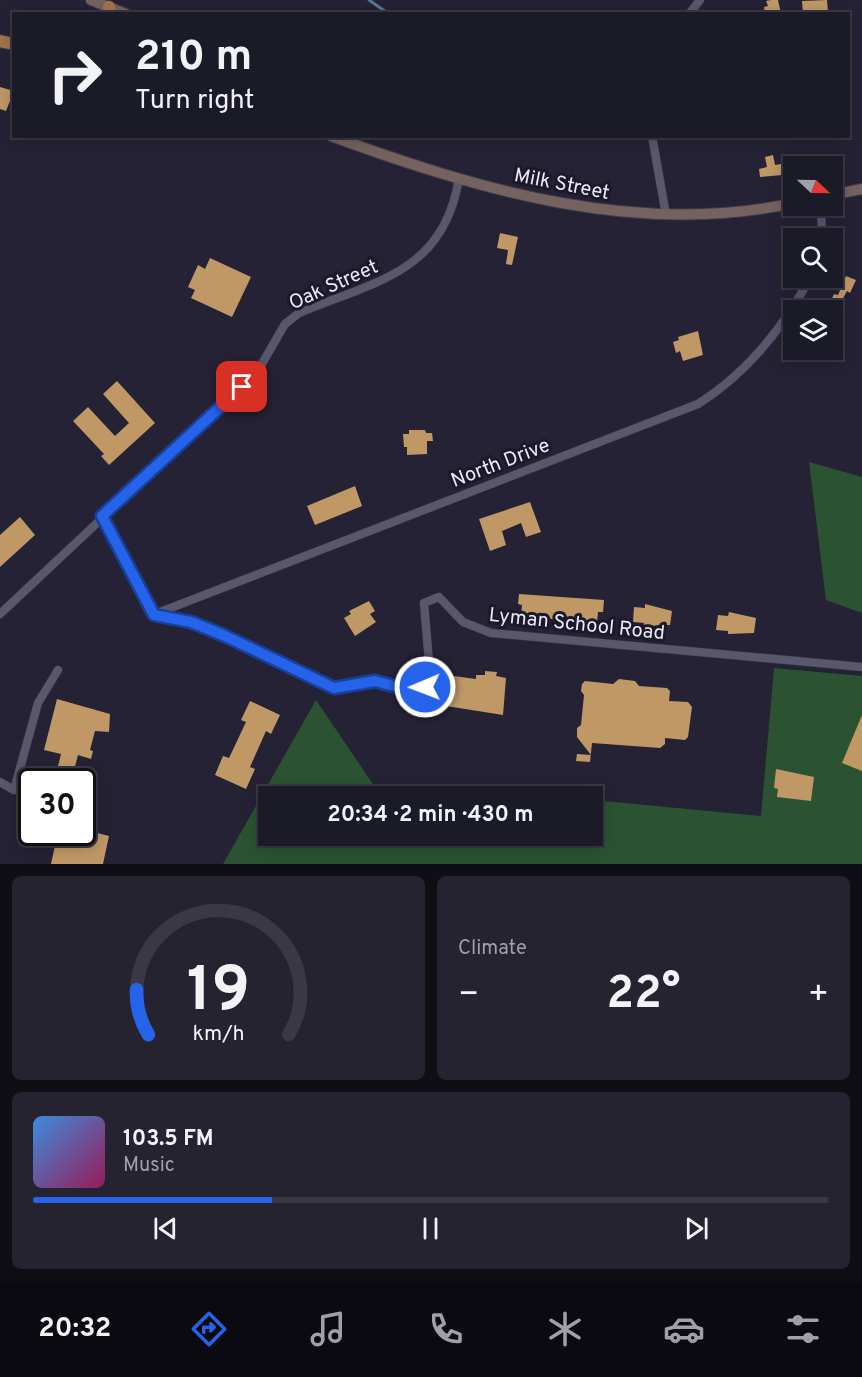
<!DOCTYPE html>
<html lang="en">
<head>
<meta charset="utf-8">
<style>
  :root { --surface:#1b1a27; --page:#24232f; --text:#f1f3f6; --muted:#a0a1a7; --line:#393844; --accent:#2563eb }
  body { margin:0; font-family:Overpass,sans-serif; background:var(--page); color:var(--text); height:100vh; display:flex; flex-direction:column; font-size:22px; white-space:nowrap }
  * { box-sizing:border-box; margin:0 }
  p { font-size:20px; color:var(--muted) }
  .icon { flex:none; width:33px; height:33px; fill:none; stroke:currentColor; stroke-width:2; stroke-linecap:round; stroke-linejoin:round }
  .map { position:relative; height:864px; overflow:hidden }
  .panel { display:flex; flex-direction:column; gap:12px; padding:12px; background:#0f0e15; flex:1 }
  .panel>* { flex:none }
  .hud { position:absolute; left:12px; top:12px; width:838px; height:126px; border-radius:0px; box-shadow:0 3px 15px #0003,0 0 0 2px var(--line); background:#1b1a27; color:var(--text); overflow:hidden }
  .needle { width:39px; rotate:112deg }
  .controls { position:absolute; left:783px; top:156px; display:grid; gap:12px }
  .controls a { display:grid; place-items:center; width:60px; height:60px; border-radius:0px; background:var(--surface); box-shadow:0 3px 15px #0003,0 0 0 2px var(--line); font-size:30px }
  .speed { position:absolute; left:18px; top:768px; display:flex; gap:12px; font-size:30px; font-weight:700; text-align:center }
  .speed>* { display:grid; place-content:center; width:78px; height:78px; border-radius:50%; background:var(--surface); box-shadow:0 3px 15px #0003,0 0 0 2px var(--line); line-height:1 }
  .speed .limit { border:3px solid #111; border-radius:9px; background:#fff; color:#111 }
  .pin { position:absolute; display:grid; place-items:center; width:51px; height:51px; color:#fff; margin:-26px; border-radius:12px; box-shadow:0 3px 9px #0006 }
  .me { position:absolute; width:66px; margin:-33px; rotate:269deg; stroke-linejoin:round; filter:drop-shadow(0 0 4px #0008) }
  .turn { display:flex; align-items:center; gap:21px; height:126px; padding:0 24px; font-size:27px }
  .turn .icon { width:78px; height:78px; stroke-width:2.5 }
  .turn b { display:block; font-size:42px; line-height:51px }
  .big { font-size:45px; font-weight:700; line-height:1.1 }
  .panel .tile { flex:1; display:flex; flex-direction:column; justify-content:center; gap:9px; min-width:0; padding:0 21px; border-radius:9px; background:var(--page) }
  .panel .dial { align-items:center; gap:0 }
  .dial svg { height:156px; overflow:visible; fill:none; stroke:var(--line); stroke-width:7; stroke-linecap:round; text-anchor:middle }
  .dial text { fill:var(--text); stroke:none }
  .song { display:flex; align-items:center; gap:18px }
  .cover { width:72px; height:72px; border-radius:9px; background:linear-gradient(135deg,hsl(210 70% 55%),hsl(330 70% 35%)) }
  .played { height:6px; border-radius:3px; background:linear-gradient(90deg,var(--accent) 30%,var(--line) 30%) }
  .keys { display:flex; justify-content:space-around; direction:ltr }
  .heat { display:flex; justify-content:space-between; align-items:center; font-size:33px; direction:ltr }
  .panel .tiles { flex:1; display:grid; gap:12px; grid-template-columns:1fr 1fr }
  .tile:last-child { grid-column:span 2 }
  .trip { position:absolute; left:258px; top:786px; width:345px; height:60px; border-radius:0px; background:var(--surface); box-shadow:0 3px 15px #0003,0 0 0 2px var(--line); font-weight:700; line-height:60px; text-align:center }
  .menu { display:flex; height:96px; justify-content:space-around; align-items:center; background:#0b0a10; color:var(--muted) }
  .menu .icon { width:42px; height:42px }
  .menu .current { color:var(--accent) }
  .menu b { font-size:27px; color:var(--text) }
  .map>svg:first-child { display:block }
  .green { fill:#2c5331 }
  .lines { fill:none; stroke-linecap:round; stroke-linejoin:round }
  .stream { stroke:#577493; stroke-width:3 }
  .building { fill:#bf9866 }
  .minor-casing { stroke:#3e3c4b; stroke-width:9 }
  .secondary-casing { stroke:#3e3c4b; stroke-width:12 }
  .trunk-casing { stroke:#3e3c4b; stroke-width:14 }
  .minor { stroke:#59576c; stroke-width:8 }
  .secondary { stroke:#756260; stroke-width:10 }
  .trunk { stroke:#a2744c; stroke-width:12 }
  .route-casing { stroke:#184099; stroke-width:15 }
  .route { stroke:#2563eb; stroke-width:10 }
  .labels { text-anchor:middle; stroke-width:6; stroke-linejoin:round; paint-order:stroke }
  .street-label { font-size:20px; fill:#ebeaf7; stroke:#1b192a }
</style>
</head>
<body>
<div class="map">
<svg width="862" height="864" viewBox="0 0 862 864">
  <rect width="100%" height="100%" fill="#242234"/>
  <path class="green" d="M809 462 862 477V613L826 600Z
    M774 668 862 676V864H223L316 700 381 796H268V836H592L593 800 761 816Z
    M446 785 557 796H445Z"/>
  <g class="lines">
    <path class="stream" d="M369 0 389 14"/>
  </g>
  <path class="building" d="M771 0H778L781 14H765L764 7 768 6 766 1Z
    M827 0 828 12 803 14 802 1Z
    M0 87 14 91 6 111 0 109Z
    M773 155 775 165 781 164 783 175 760 177 759 169 767 167 765 157Z
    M500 233 518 237 512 265 506 264 508 250 497 248Z
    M210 258 251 277 232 317 191 298 195 290 188 287 198 265 205 269Z
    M846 276 856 280 850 293 847 291 837 309 829 305 834 294 838 295Z
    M698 331 703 355 683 361 680 351 676 353 673 342 679 340 678 337Z
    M117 381 155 423 109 465 101 456 104 454 73 421 88 407 115 436 129 423 103 394Z
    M409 430H425L426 433H432L433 441H427V454L407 455V447H404L403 434H409Z
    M355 486 362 506 315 525 307 506Z
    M530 502 541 532 526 537 521 523 502 531 506 545 490 551 479 519Z
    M20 517 35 535 0 567V535Z
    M519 594 604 600 603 612H598L597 623 521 616 522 605 518 604Z
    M369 601 375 611 370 614 376 622 355 636 344 618 351 614 349 611Z
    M645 604 672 611 670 625 644 626V623L633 622 634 607 645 608Z
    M729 612 756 618 754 633 728 634V631L716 630 718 615 728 616Z
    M485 671 497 672 496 676 506 678 503 715 440 705 446 675 476 679V675H485Z
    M619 679 635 681 639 686 667 688 670 691 669 701 688 702 692 707 688 737 685 740 665 738V744L660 748 592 743 590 762 576 761 577 754 591 755 577 737V728L581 725 584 695 581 691 582 684 585 681 613 684Z
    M57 699 110 714 109 732 95 731 90 750 93 751 91 759 78 755 71 782H54L61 754 44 750Z
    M250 701 280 715 271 734 266 731 250 767 255 769 246 789 215 775 223 756 229 758 246 722 241 720Z
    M862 715V771L842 763Z
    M776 769 814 777 811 801 777 797 778 789 774 788Z
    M82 829 109 836 103 864H51L58 832H82Z"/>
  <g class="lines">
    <g class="minor-casing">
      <path id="minor" d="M689 14 700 0
        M652 136 666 215
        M821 206 822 238
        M102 516 154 615
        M0 614 256 374 285 324 299 313C375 281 444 273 459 178
        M155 614 698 404C747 373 783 328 810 278
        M154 615 191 622 223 635 334 688 375 681 413 691 425 687 430 674 424 603 439 597 463 622 491 633 862 667
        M0 782 14 790 38 703 58 670"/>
    </g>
    <g class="secondary-casing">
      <path id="secondary" d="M91 0 126 14
        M331 136C479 190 636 237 794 203
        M832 195 862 189"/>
    </g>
    <g class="trunk-casing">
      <path id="trunk" d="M109 7 110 14
        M0 41 14 44"/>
    </g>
    <use href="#minor" class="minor"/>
    <use href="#secondary" class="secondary"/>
    <use href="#trunk" class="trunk"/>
  </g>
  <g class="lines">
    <g class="route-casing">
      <path id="route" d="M242 387 102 516 154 615 191 622 223 635 334 688 375 681 413 691 425 687"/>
    </g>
    <use href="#route" class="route"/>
  </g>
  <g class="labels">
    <g class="street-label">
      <text transform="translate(562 183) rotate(11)" y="7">Milk Street</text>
      <text transform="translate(333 284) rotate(-24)" y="7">Oak Street</text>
      <text transform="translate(500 462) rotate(-21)" y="7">North Drive</text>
      <text transform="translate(577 623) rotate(6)" y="7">Lyman School Road</text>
    </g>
  </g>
</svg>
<div class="controls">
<a><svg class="needle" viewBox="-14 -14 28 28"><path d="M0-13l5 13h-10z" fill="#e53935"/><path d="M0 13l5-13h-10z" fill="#a0a1a7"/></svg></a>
<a><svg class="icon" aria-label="search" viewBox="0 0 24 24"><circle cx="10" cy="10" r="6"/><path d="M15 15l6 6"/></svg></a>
<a><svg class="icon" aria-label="layers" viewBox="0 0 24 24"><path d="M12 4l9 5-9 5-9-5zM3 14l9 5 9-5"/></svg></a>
</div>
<div class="speed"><div class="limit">30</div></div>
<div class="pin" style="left:242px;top:387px;background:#d93025"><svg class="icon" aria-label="arrive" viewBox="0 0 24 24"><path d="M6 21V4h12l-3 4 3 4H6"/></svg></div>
<svg class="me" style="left:425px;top:687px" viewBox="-20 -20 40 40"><circle r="17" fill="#2563eb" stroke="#fff" stroke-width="3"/><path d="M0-11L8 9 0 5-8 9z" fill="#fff"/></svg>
<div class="trip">20:34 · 2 min · 430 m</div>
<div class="hud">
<div class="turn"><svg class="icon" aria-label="right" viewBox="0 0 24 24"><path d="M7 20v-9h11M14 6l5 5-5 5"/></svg><div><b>210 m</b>Turn right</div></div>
</div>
</div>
<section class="panel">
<div class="tiles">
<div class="tile dial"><svg viewBox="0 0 100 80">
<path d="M14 69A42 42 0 1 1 86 69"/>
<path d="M14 69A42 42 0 0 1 8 46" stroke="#2563eb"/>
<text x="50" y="56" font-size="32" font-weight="700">19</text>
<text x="50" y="72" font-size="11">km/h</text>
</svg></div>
<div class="tile"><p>Climate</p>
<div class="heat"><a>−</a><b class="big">22°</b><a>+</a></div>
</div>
<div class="tile">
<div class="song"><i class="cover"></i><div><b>103.5 FM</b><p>Music</p></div></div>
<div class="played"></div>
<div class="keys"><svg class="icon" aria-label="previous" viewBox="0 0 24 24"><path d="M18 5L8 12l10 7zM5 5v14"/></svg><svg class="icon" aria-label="pause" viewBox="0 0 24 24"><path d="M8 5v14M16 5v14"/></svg><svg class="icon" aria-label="next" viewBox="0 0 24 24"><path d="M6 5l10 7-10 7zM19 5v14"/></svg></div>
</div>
</div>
</section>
<nav class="menu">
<b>20:32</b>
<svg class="icon current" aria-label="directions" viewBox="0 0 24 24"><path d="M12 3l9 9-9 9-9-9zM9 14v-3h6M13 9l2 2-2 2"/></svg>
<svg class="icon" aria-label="music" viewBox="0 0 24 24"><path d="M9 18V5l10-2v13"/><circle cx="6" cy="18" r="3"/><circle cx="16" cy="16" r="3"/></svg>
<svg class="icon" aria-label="phone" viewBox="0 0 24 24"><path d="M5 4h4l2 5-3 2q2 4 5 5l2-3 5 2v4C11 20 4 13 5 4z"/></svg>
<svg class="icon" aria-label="climate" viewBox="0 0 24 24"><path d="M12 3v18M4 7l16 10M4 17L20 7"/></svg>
<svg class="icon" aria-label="car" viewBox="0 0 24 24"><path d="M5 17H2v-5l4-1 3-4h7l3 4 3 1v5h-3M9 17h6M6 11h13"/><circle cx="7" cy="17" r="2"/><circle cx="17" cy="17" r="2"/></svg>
<svg class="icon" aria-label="filters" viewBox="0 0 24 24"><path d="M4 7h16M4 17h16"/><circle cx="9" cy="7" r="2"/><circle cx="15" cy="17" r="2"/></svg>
</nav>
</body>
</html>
